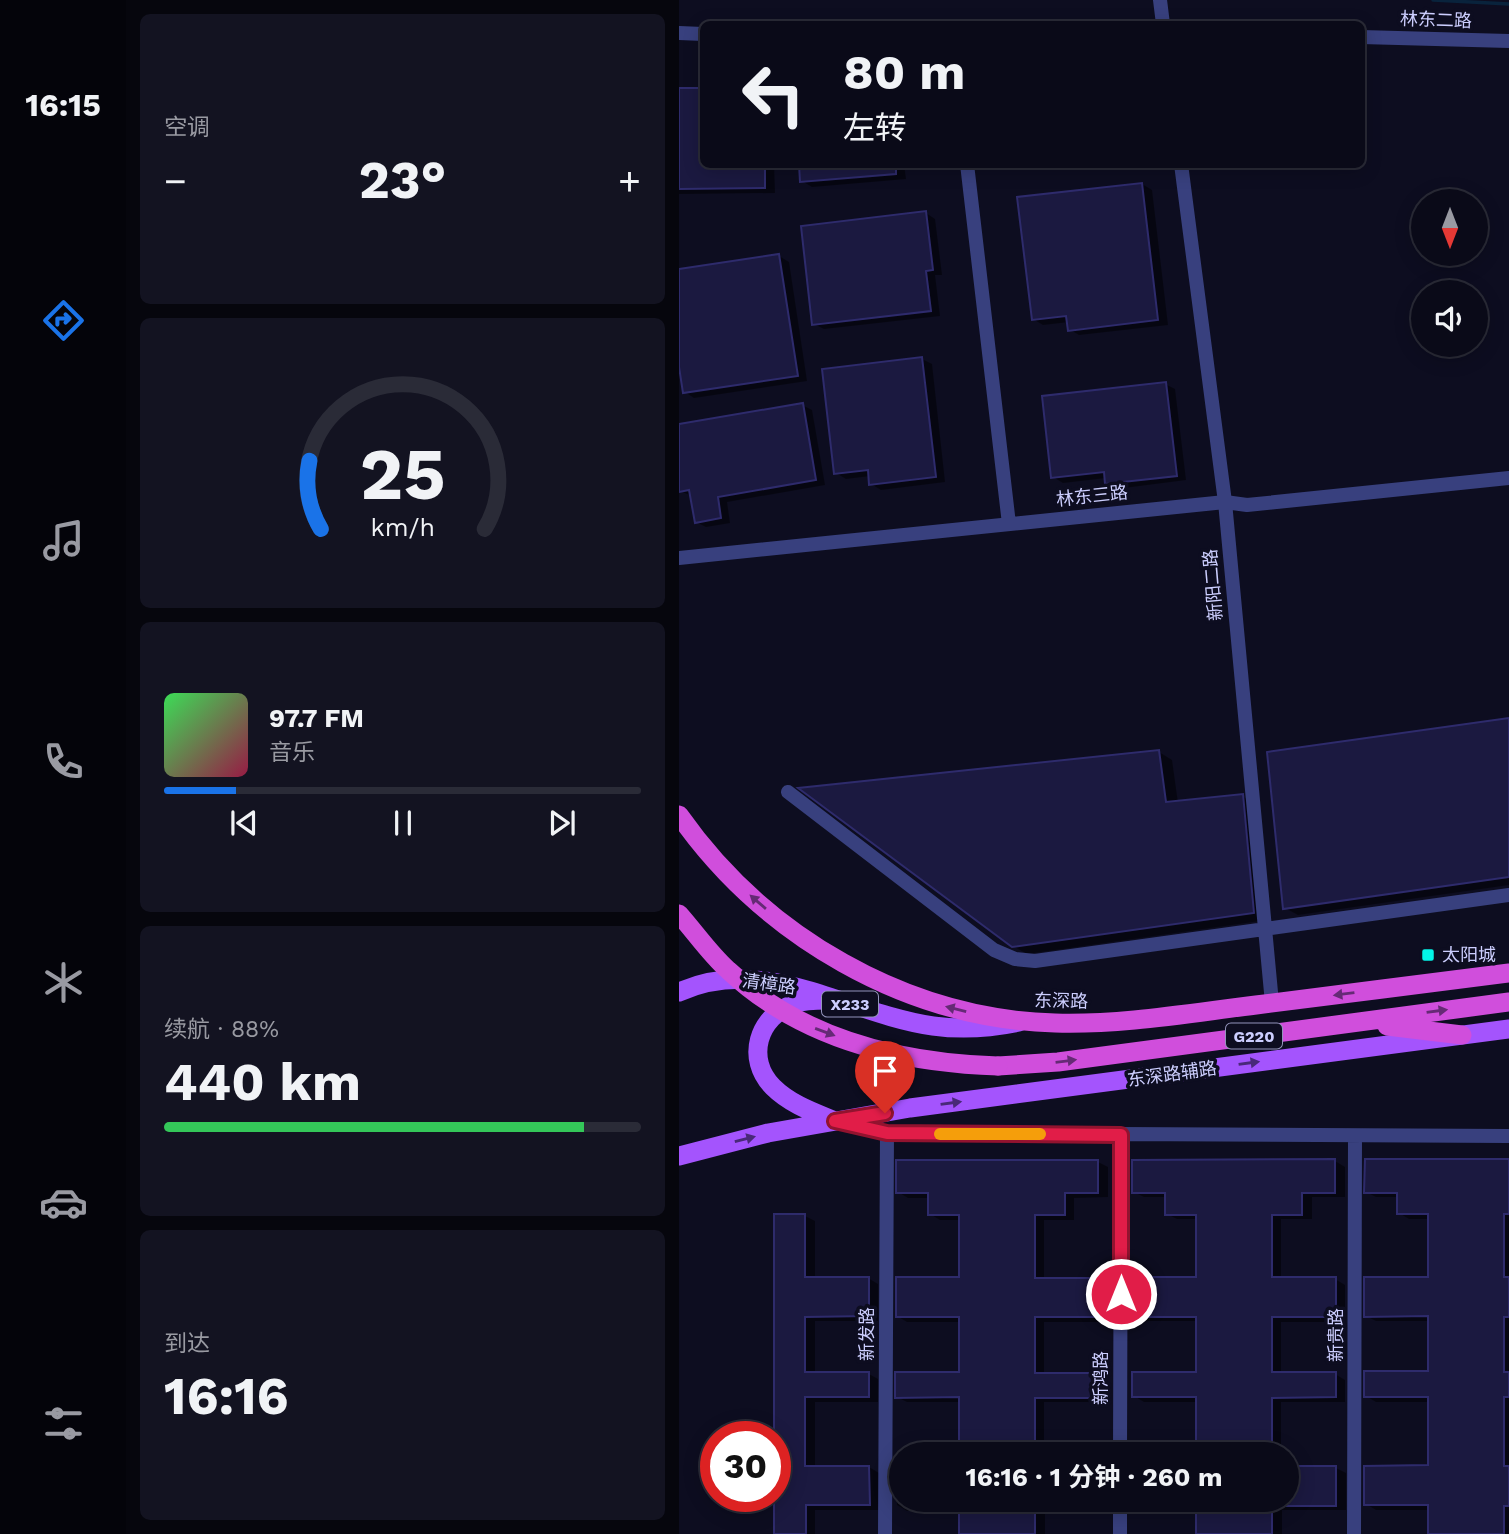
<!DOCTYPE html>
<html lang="zh">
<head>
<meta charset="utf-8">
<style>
  :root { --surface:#0a0a18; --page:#131321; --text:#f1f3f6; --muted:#999aa2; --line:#2a2b37; --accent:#1a73e8 }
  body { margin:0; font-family:"Work Sans","Noto Sans SC",sans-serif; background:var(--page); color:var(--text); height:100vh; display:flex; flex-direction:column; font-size:26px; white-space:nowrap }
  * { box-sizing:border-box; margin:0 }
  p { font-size:23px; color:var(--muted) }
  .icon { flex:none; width:38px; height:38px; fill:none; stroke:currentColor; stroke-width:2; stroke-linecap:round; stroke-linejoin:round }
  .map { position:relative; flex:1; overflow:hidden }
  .details { display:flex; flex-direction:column; gap:14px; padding:14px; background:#06060d; width:553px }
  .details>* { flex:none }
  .guide { position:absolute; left:21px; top:21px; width:665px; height:147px; border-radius:10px; box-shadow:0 4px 18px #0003,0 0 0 2px var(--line); background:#0a0a18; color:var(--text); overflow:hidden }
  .needle { width:46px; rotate:180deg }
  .tools { position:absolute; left:732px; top:189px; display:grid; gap:14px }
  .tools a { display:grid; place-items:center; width:77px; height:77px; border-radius:50%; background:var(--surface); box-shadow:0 4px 18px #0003,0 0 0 2px var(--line); font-size:35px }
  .speed { position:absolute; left:21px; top:1421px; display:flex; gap:14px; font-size:35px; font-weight:700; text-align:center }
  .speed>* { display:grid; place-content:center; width:91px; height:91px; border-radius:50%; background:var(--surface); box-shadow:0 4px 18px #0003,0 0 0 2px var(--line); line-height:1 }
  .speed .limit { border:10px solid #d22; background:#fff; color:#111 }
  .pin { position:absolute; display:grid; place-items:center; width:60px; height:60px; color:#fff; margin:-72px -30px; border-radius:50% 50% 50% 0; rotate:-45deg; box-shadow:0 0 7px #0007 }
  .pin .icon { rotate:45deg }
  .me { position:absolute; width:77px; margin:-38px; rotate:0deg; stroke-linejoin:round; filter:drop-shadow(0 0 5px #0008) }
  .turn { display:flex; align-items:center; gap:24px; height:147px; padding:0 28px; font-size:32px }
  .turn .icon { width:91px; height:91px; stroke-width:2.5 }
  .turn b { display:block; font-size:49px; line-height:60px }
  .big { font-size:52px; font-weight:700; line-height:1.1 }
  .details .tile { flex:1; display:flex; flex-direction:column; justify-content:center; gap:10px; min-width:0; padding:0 24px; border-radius:10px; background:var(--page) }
  .details .dial { align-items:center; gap:0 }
  .dial svg { height:182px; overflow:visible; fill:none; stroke:var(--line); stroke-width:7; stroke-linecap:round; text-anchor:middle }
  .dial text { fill:var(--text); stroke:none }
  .song { display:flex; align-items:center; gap:21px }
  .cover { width:84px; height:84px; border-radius:10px; background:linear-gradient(135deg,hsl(130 70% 55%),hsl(340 70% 35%)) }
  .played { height:7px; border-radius:4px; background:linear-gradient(90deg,var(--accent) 15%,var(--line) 15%) }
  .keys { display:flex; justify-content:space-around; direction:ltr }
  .heat { display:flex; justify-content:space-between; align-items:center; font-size:38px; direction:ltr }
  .charge { height:10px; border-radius:5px; background:linear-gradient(90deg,#34c759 88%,var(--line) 0) }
  .trip { position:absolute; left:210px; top:1442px; width:410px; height:70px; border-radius:35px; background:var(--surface); box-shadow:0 4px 18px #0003,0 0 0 2px var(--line); font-weight:700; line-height:70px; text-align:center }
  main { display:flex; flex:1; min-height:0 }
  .dock { display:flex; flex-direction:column; width:126px; justify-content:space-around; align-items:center; background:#04040a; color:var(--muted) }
  .dock .icon { width:49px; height:49px }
  .dock .active { color:var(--accent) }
  .dock b { font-size:32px; color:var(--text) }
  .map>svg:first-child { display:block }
  .shadow { fill:#0007 }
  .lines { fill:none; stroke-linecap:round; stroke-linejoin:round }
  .stream { stroke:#09233c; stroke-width:3.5 }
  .building { fill:#1b1940; stroke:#2e2b6c; stroke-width:2 }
  .minor { stroke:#38407e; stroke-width:14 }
  .primary { stroke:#a454fd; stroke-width:19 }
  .trunk { stroke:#d04edc; stroke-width:19 }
  .trunk-bridge { stroke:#d04edc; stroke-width:19 }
  .oneway { fill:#652a75 }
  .oneway2 { fill:#492978 }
  .route-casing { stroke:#92132f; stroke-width:18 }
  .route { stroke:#e11d48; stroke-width:12 }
  .slow { stroke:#f59e0b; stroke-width:12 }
  .poi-dot { fill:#03f4e7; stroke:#0d0d20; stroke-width:2.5 }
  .labels { text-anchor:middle; stroke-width:7; stroke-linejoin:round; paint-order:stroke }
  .shield { fill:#0d0d20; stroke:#9394bb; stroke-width:2 }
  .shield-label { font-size:16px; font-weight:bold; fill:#cccefe }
  .street-label { font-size:18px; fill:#cccefe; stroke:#0d0d20 }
  .poi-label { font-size:18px; fill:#cccefe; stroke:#0d0d20; text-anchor:start }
</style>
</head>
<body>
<main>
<nav class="dock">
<b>16:15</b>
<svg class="icon active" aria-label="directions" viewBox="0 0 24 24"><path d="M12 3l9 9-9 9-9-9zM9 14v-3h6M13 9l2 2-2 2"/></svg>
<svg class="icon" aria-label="music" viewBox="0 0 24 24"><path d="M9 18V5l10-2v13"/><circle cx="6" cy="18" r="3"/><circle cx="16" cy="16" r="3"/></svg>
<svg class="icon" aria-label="phone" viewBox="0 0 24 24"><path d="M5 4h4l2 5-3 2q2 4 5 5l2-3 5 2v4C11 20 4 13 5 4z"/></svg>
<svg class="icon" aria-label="climate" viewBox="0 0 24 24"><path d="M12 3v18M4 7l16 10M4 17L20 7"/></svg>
<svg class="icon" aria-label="car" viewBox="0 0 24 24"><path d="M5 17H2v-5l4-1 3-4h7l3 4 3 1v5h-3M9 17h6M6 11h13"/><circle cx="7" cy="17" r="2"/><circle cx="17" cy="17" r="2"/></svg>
<svg class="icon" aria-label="filters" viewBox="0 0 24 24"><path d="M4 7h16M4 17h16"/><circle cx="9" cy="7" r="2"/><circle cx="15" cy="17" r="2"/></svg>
</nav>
<section class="details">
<div class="tile"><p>空调</p>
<div class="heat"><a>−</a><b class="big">23°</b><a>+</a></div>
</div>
<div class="tile dial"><svg viewBox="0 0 100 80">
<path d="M14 69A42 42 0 1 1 86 69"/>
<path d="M14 69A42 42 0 0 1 9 39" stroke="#1a73e8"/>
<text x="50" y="56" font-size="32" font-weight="700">25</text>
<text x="50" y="72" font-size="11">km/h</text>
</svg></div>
<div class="tile">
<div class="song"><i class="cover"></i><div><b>97.7 FM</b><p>音乐</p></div></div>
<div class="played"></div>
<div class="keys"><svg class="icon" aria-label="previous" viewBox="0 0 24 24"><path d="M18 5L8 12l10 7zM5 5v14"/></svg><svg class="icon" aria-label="pause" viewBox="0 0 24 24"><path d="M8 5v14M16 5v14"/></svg><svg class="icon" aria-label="next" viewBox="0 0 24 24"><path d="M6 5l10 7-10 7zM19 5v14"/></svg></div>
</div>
<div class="tile"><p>续航 · 88%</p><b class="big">440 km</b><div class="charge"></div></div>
<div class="tile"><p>到达</p><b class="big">16:16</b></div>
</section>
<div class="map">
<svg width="830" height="1534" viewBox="0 0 830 1534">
  <rect width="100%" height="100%" fill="#0d0d20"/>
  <path class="shadow" d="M0 90H24V164H95L96 193 0 194Z
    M121 164H225L227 179 133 187 123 181Z
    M463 184 473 190 489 325 400 335 390 329V322L364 325 354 319Z
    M247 213 256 219 263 275H256L261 316 145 329 135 324Z
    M100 256 110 262 128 381 15 398 6 392 0 355V271Z
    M243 359 253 364 266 482 202 490 192 484 191 476 167 479 157 473Z
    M486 384 496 389 507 480 437 489 428 483 427 478 384 483 374 477Z
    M123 405 133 410 146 485 48 502 51 523 27 527 17 522 13 496 1 491 0 426Z
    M830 720V885L619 915 606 908 590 754Z
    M480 752 493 760 499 803 563 796 577 804 588 920 348 954 334 946Z
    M656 1161 666 1167V1197H633V1219H602V1279H656L666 1285V1322H602V1374H656L666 1380V1402H602V1454H519V1402H465L455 1396 519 1373V1321H465L455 1316 519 1279V1219H498L488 1214V1197H465L455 1192Z
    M687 1161H830V1534H751V1510H697L687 1504 751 1467 750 1402H697L687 1396 750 1373V1321H697L687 1316 751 1279 750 1219H730L720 1213V1197H697L687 1192Z
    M419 1162 429 1167V1197L395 1198V1220H365V1279H419L429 1285V1322H365V1374H419L429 1380V1402H365V1454H282L281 1402H228L218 1397 281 1374V1322H228L218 1316 282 1279 281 1220H261L251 1214V1198H229L219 1192Z
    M126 1216 136 1221V1279L189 1278 199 1284V1321H136V1374H190L199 1379V1402H136V1467H190L200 1473V1510H136V1534H97Z
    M218 1468H222V1500H429V1511H366V1534H282V1510L228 1511 218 1505Z
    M657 1468 667 1473V1510H603V1534H519V1510H465L455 1504V1500H607Z"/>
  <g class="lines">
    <path class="stream" d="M754 0 830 4"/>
  </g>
  <path class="building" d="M0 88H24V164H86V188L0 189Z
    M120 164H217V174L121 182Z
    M463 183 479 320 389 331 387 316 353 320 338 197Z
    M247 211 254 270 247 271 252 311 133 325 122 226Z
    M100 254 119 376 4 393 0 367V269Z
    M243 357 257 477 190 485 189 470 155 474 143 369Z
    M487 382 498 476 426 484 425 472 372 478 363 396Z
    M124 403 137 480 39 497 42 518 16 523 10 490 0 492V424Z
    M830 718V877L604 909 588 752Z
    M480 750 487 802 564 794 575 913 333 947 119 788Z
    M656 1159V1193H623V1215H593V1277H657V1317H593V1372H657V1397L593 1398V1454H517V1397H453V1372H517V1317H453V1277H517V1215H486V1193H453V1160Z
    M686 1159H830V1214H825V1277H830V1317H825V1372H830V1397H825V1466H830V1506H825V1534H749V1505H685V1466L749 1465V1397H685V1371H749V1316L685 1317V1277H749V1214H718V1193H685Z
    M217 1160H419V1193H386V1215H356V1278H419L420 1317H356V1373H420V1398H356V1454H280V1397L216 1398V1372H280V1317H217V1277H280V1215H249V1193H217Z
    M95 1214H126V1277H190V1316L126 1317V1372H190V1397H126V1466H190L191 1505H127V1534H95Z
    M607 1466H657V1506H607Z
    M280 1500H356V1534H280Z
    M517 1500H593V1534H517Z"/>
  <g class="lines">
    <path class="minor" d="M481 0 484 24
      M0 33 24 34
      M682 37 830 41
      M288 164 330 524
      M502 164 546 502 593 1003
      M0 558 546 502 568 505 830 478
      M109 792 315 950 336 959 356 961 830 895
      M161 1123 208 1133 830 1136
      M441 1454 442 1134
      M206 1534 208 1133
      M441 1534V1500
      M675 1534 676 1136"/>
    <path class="primary" d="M0 992C86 953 169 1014 254 1026 283 1030 312 1028 340 1022
      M148 1000C137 1000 125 1000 115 1004 79 1016 66 1059 94 1087 111 1104 134 1112 156 1121
      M0 1156 89 1133 231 1108 830 1029"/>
    <path class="trunk" d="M0 815C85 936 227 1019 376 1023 443 1025 511 1013 577 1005 661 995 746 983 830 973
      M708 1026 783 1035
      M319 1066 379 1062 830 1002"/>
    <path class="trunk-bridge" d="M0 914C16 932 31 954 49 970 122 1039 222 1063 319 1066"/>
  </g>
  <defs><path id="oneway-solid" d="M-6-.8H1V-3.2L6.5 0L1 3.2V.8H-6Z" transform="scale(1.75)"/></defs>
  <g class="oneway">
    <use href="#oneway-solid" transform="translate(79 902) rotate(-139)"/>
    <use href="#oneway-solid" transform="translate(665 994) rotate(173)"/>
    <use href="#oneway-solid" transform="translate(277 1009) rotate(-166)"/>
    <use href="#oneway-solid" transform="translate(758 1011) rotate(-8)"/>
    <use href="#oneway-solid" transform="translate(146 1032) rotate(20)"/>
    <use href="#oneway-solid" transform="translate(387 1061) rotate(-7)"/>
  </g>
  <g class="oneway2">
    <use href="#oneway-solid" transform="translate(570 1063) rotate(-8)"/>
    <use href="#oneway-solid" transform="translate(272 1103) rotate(-8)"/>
    <use href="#oneway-solid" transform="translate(66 1139) rotate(-14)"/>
  </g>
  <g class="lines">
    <g class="route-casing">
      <path id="route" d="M206 1113 156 1121 208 1133 442 1135V1294"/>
    </g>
    <use href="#route" class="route"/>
    <path class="slow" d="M261 1134H361"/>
  </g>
  <rect class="poi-dot" x="742" y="948" width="14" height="14" rx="3.5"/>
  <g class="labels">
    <g class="shield">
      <rect x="143" y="991.5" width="56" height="25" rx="5"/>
      <rect x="547" y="1023.5" width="56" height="25" rx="5"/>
    </g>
    <g class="shield-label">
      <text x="171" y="1010">X233</text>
      <text x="575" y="1042">G220</text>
    </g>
    <g class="street-label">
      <text transform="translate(757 20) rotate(2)" y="6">林东二路</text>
      <text transform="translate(413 496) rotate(-6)" y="6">林东三路</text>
      <text transform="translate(534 585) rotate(-95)" y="6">新阳二路</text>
      <text transform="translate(90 984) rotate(8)" y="6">清樟路</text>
      <text transform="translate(382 1001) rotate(1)" y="6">东深路</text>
      <text transform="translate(493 1074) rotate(-8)" y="6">东深路辅路</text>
      <text transform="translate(188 1334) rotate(-90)" y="6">新发路</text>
      <text transform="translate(657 1335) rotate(-90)" y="6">新贵路</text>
      <text transform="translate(422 1378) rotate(-90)" y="6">新鸿路</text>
    </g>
    <g class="poi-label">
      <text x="763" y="961">太阳城</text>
    </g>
  </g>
</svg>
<div class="tools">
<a><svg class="needle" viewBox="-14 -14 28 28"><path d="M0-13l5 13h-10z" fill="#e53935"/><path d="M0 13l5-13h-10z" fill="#999aa2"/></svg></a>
<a><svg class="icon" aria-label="sound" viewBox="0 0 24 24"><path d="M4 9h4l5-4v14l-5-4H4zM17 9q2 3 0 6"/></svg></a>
</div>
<div class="speed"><div class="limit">30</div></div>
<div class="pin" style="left:206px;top:1113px;background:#d93025"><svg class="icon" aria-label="arrive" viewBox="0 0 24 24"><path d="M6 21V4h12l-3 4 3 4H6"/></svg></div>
<svg class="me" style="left:442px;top:1294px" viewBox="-20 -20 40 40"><circle r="17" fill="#e11d48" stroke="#fff" stroke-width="3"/><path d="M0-11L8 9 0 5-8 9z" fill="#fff"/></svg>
<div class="trip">16:16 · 1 分钟 · 260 m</div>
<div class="guide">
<div class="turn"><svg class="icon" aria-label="left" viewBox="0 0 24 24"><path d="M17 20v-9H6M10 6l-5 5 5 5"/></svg><div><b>80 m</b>左转</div></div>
</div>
</div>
</main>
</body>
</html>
